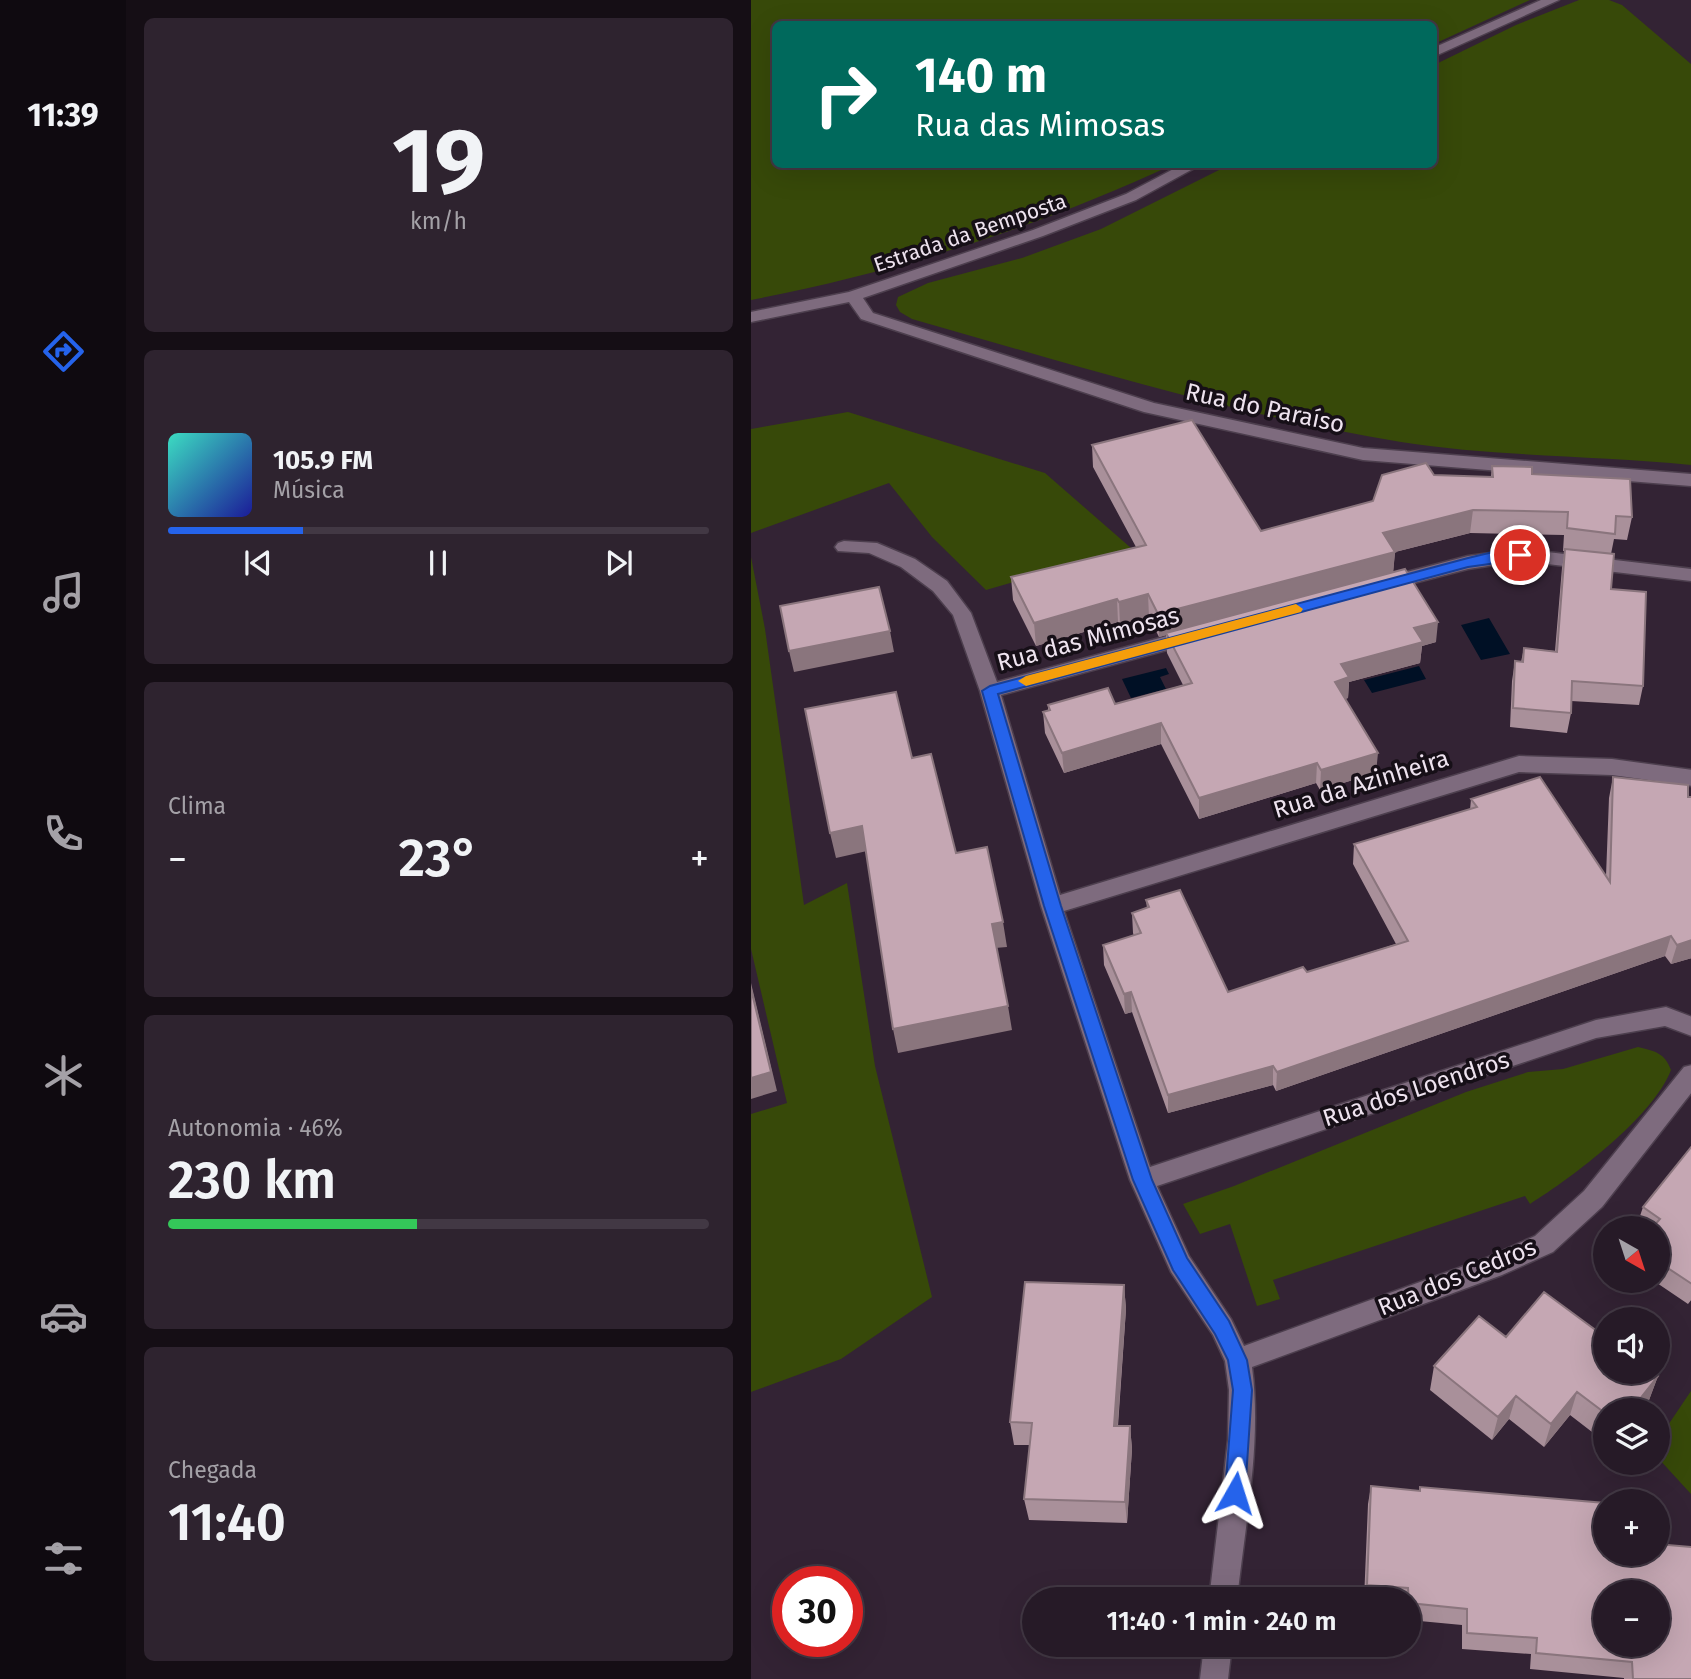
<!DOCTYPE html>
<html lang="pt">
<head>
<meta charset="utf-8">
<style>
  :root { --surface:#261a27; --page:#2e232f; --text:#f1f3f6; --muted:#a4a1a7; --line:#423844; --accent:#2563eb }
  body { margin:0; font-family:"Fira Sans",sans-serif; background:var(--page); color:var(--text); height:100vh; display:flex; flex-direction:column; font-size:26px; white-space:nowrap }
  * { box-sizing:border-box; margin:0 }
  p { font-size:23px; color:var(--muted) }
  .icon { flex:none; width:38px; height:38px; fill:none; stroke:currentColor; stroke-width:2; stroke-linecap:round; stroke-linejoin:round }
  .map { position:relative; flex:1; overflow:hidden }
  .sheet { display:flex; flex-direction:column; gap:18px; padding:18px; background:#150e15; width:625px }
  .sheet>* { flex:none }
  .banner { position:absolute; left:21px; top:21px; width:665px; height:147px; border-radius:10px; box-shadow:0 7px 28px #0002,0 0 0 2px var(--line); background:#00695c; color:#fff; overflow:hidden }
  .needle { width:46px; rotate:141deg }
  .controls { position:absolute; left:842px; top:1216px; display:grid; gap:14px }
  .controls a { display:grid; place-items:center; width:77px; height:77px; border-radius:50%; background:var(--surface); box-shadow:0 7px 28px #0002,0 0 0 2px var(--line); font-size:35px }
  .speed { position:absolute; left:21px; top:1566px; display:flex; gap:14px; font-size:35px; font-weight:700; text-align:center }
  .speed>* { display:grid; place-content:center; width:91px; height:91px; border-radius:50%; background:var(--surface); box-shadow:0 7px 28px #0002,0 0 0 2px var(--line); line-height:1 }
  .speed .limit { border:10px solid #d22; background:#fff; color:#111 }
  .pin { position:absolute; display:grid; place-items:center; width:60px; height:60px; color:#fff; margin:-30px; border:4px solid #fff; border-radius:50%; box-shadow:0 2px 7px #0007 }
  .me { position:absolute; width:77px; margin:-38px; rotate:6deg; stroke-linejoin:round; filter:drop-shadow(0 0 5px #0008) }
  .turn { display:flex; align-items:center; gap:24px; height:147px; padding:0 28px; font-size:32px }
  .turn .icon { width:91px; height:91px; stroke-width:2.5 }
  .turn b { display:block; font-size:49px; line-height:60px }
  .big { font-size:52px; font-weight:600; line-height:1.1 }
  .sheet .widget { flex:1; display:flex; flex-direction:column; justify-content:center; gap:10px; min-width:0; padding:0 24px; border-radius:10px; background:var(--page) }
  .sheet .dial { align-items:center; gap:0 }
  .dial b { font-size:91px; line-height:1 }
  .song { display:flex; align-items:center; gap:21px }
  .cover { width:84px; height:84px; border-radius:10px; background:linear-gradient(135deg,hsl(170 70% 55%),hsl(240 70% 35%)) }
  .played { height:7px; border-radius:4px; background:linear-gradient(90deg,var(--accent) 25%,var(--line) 25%) }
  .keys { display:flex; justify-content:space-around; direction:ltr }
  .heat { display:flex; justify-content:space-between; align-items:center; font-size:38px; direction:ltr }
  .charge { height:10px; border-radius:5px; background:linear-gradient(90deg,#34c759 46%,var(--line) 0) }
  .trip { position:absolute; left:271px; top:1587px; width:399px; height:70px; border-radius:35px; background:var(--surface); box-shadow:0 7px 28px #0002,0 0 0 2px var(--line); font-weight:600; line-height:70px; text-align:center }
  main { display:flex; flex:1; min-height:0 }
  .menu { display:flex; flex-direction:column; width:126px; justify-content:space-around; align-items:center; background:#0f0a10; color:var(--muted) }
  .menu .icon { width:49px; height:49px }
  .menu .active { color:var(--accent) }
  .menu b { font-size:32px; color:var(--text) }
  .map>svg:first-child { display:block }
  .green { fill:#374909 }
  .water { fill:#001025 }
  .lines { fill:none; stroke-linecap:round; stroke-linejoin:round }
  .street-casing { stroke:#4d3f4e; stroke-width:3 }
  .secondary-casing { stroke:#4d3f4e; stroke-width:3 }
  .street { fill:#7e6b7e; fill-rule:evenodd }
  .secondary { fill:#7e6b7e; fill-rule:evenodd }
  .wall { fill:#a9909a }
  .shaded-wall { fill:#8a757d }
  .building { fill:#c5a7b3; stroke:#8a757d; stroke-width:2; fill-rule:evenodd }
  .route { fill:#2563eb; stroke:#184099; stroke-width:2 }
  .slow { fill:#f59e0b }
  .labels { text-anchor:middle; stroke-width:7; stroke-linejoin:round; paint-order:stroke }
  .far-street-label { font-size:21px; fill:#eee3ef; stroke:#160f17 }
  .street-label { font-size:24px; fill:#eee3ef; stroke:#160f17 }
</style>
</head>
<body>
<main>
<nav class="menu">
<b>11:39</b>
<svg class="icon active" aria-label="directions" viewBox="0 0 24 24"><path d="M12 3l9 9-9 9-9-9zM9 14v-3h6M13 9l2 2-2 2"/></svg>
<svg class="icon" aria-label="music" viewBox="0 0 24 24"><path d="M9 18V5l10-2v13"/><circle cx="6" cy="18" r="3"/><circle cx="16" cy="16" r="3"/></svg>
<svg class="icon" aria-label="phone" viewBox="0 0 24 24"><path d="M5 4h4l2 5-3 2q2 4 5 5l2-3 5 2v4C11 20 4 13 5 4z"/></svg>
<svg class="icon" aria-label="climate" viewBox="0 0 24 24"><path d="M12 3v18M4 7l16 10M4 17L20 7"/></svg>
<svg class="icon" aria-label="car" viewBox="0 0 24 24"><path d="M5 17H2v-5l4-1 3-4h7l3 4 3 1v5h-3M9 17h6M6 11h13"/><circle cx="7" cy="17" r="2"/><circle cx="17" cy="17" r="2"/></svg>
<svg class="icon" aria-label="filters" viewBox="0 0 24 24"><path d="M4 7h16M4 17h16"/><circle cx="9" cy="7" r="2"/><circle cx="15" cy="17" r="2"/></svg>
</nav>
<section class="sheet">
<div class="widget dial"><b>19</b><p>km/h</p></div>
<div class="widget">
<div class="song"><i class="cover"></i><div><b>105.9 FM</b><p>Música</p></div></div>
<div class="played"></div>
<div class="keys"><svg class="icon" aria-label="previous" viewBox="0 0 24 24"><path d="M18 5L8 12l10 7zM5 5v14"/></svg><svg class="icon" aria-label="pause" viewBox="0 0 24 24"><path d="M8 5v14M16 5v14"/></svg><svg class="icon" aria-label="next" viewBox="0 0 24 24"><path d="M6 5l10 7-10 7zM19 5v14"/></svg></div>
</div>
<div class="widget"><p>Clima</p>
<div class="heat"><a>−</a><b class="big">23°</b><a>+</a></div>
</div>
<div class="widget"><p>Autonomia · 46%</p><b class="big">230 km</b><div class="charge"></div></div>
<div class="widget"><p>Chegada</p><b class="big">11:40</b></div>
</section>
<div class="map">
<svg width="941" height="1679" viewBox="0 0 941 1679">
  <rect width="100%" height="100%" fill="#332334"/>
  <path class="green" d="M0 0H779L683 44 682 24H24V164L421 165C288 227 145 272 0 300Z
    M828 0H858L871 5 940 64V465C844 455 745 457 650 442 483 415 323 365 161 319L149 312 145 305 147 297 177 283 271 258 350 229 478 165 682 164 683 65 765 25Z
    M97 412 294 473 380 548 235 590 181 537 138 483 0 533V429Z
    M0 557 14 629 53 905 96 883 124 1066 181 1297 90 1359 0 1392V1114L36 1103 0 949Z
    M887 1047C904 1051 914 1053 920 1070 902 1117 822 1177 779 1204L774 1196 522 1280 529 1299 506 1306 479 1224 449 1234 432 1204 483 1186 715 1092 777 1072 812 1069Z
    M940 1391 941 1494H940L907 1458V1440Z"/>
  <path class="water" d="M738 618 759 654 730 660 710 625Z
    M668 666 675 679 621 693 613 680Z
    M415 668 418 674 409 677 415 689 380 698 371 679Z"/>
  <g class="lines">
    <g class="street-casing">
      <path id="street" d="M93 541 126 543 164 559 196 581 220 613 246 682 442 629 449 631 452 636 449 641 250 695 309 895 768 756 861 759 941 770V786L861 775 768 772 313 911 399 1167 845 1020 915 1007 941 1017V1036L914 1026 845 1038 406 1186 438 1256 480 1319 493 1346 735 1258 784 1236 833 1191 933 1067 941 1065V1092L851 1207 802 1252 751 1275 501 1367C511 1443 494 1524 486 1600H458L477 1440 478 1390 474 1361 462 1335 420 1272 379 1180 290 906 229 691 202 615 182 591 150 567 118 553 87 551 84 547 87 543Z
        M770 549 941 569V581L770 561 717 569 632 591 625 590 623 585 625 580 717 556Z
        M453 1645H481L477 1679H449Z"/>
    </g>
    <g class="secondary-casing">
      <path id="secondary" d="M790 0H808L682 57V48Z
        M432 164H451L385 200 292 236 112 298 122 313 403 403 612 448 941 474V486L612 460 393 412 110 319 98 302 0 322V312L98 292 282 230 375 194Z"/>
    </g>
    <use href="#street" class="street"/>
    <use href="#secondary" class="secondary"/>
  </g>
  <path class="wall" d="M341 445 510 531 622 501 683 475 740 477 741 466 781 474 881 517 876 540 863 539 860 554V589L892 686 888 705 820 701V713L816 733 759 727 761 681 764 661 770 662 773 648 804 651 811 568 814 551H812L813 535 719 533 644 552 642 572 685 642 671 646 669 663 598 682 597 698 594 699 625 773 569 790 565 783 448 819 410 744 313 773 294 733 292 712 297 711V705L364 704 432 685 416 653 415 635 408 637 398 617 369 625 367 622 285 646 262 600 260 577 385 547 342 467Z
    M862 777 941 958 920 964 914 956 525 1091 522 1085 417 1113 381 1012 374 1014 353 965 352 945 383 936 382 933 381 913 396 908 395 900 477 992 556 972 645 944 602 864 603 844 719 810 720 799 855 876 858 798Z
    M941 1146V1299L937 1304 903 1281H906V1228H891L886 1225 892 1207Z
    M373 1285 375 1309 367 1426H379L381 1449 376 1523 278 1520 273 1499 279 1445H263L259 1422Z
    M755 1337 907 1376 898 1400 889 1410H854V1442L819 1415 793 1447 758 1419 741 1440 679 1390 683 1366Z
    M620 1486 941 1679H873V1678L779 1669 780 1654 711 1649V1625L658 1620V1600H613L617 1504Z"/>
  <path class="shaded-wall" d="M722 510 719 533 644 552 642 575 408 637 407 614 632 533Z
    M397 594 398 617 369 625 368 602Z
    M366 599 367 622 285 646 283 623Z
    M687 622 685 642 671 646 669 663 598 682 597 698 583 702 584 682 590 664 663 628Z
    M139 631 143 652 43 672 38 651Z
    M410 723V744L313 773 311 753Z
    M627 753 625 773 569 790 570 770Z
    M566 763 565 783 448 819V798Z
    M111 826 116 851 85 858 79 833Z
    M252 922 256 947 244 948 241 924Z
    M920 936 914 956 525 1091 526 1072Z
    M941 940V958L920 964 926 945Z
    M0 983 26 1091 0 1099Z
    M380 992 381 1012 374 1014 373 994Z
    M257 1006 261 1030 147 1053 142 1029Z
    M522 1066V1085L417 1113V1095Z
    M373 1285 375 1309 365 1448 363 1426Z
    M907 1376 898 1400 889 1410H880Z
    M826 1392 819 1415 793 1447 800 1424Z
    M765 1396 758 1419 741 1440 747 1417Z
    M379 1426 381 1449 376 1523 374 1502Z"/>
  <path class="building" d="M441 420 510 531 622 501 631 475 675 463 683 475 742 477 741 466 781 467V474L879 479 881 517 865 516 864 534 816 528 817 512 722 510 632 533 644 552 407 614 397 594 368 602 366 599 283 623 260 577 395 545 341 445Z
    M814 549 863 554 860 589 895 592 892 686 821 681 820 713 762 708 764 661 772 662 773 648 806 652Z
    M654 569 687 622 663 628 672 642 590 664 598 677 584 682 627 753 570 770 566 763 448 798 410 723 311 753 292 712 299 710 297 705 357 688 364 704 441 683 415 633Z
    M128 587 139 631 38 651 29 606Z
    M145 692 161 758 180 754 205 853 236 847 252 922 241 924 257 1006 142 1029 111 826 79 833 54 709Z
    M789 777 859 882 862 777 937 785V797H941V940L926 945 920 936 526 1072 522 1066 417 1095 380 992 373 994 352 945 390 933 381 913 398 907 395 900 429 890 477 992 552 967 556 972 657 941 603 844 726 807 720 799Z
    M0 989 20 1072 0 1078Z
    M941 1146V1284L906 1261V1228H901L909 1219 892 1207Z
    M274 1282 373 1285 363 1426H379L374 1502 273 1499 281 1423 259 1422Z
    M793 1292 854 1337V1372H901L907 1376 880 1410H854V1413L826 1392 800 1424 765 1396 747 1417 683 1366 728 1316 755 1337Z
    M620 1486 669 1491V1487L854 1503V1554H906V1544L941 1547V1679H882L881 1662 785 1653 786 1638 716 1633V1609L658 1603 657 1588 616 1585ZM854 1592H906V1645H854Z"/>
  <path class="route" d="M769 551 776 555 774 559 717 567 247 694 310 906 401 1180 436 1258 478 1321 496 1360 501 1390 494 1493 491 1500 484 1503 477 1500 474 1493 482 1390 477 1360 464 1334 422 1270 382 1180 293 906 231 691 239 686 717 558 742 552Z"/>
  <path class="slow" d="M545 604 552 609 550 612 275 686 267 681 275 676Z"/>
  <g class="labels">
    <g class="far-street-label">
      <text transform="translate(219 233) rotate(-19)" y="7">Estrada da Bemposta</text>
    </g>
    <g class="street-label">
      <text transform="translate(514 408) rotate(12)" y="8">Rua do Paraíso</text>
      <text transform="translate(337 639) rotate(-15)" y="8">Rua das Mimosas</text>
      <text transform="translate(610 784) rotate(-17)" y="8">Rua da Azinheira</text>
      <text transform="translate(665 1089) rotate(-18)" y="8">Rua dos Loendros</text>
      <text transform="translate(706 1277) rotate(-22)" y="8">Rua dos Cedros</text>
    </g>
  </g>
</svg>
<div class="controls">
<a><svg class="needle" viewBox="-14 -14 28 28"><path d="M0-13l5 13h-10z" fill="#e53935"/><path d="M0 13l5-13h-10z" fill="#a4a1a7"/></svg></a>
<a><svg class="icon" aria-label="sound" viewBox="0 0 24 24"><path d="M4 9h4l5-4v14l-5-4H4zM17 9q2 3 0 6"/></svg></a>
<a><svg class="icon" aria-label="layers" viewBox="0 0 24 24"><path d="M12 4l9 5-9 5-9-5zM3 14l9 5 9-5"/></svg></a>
<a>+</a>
<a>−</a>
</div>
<div class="speed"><div class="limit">30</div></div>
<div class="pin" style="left:769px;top:555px;background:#d93025"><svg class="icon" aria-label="arrive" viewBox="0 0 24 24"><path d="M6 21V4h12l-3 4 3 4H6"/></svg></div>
<svg class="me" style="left:484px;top:1493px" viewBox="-20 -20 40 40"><path d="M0-17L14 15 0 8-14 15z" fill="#2563eb" stroke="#fff" stroke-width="4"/></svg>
<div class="trip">11:40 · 1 min · 240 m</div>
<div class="banner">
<div class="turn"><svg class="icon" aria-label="right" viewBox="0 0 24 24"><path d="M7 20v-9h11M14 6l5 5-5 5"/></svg><div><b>140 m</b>Rua das Mimosas</div></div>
</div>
</div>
</main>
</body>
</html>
